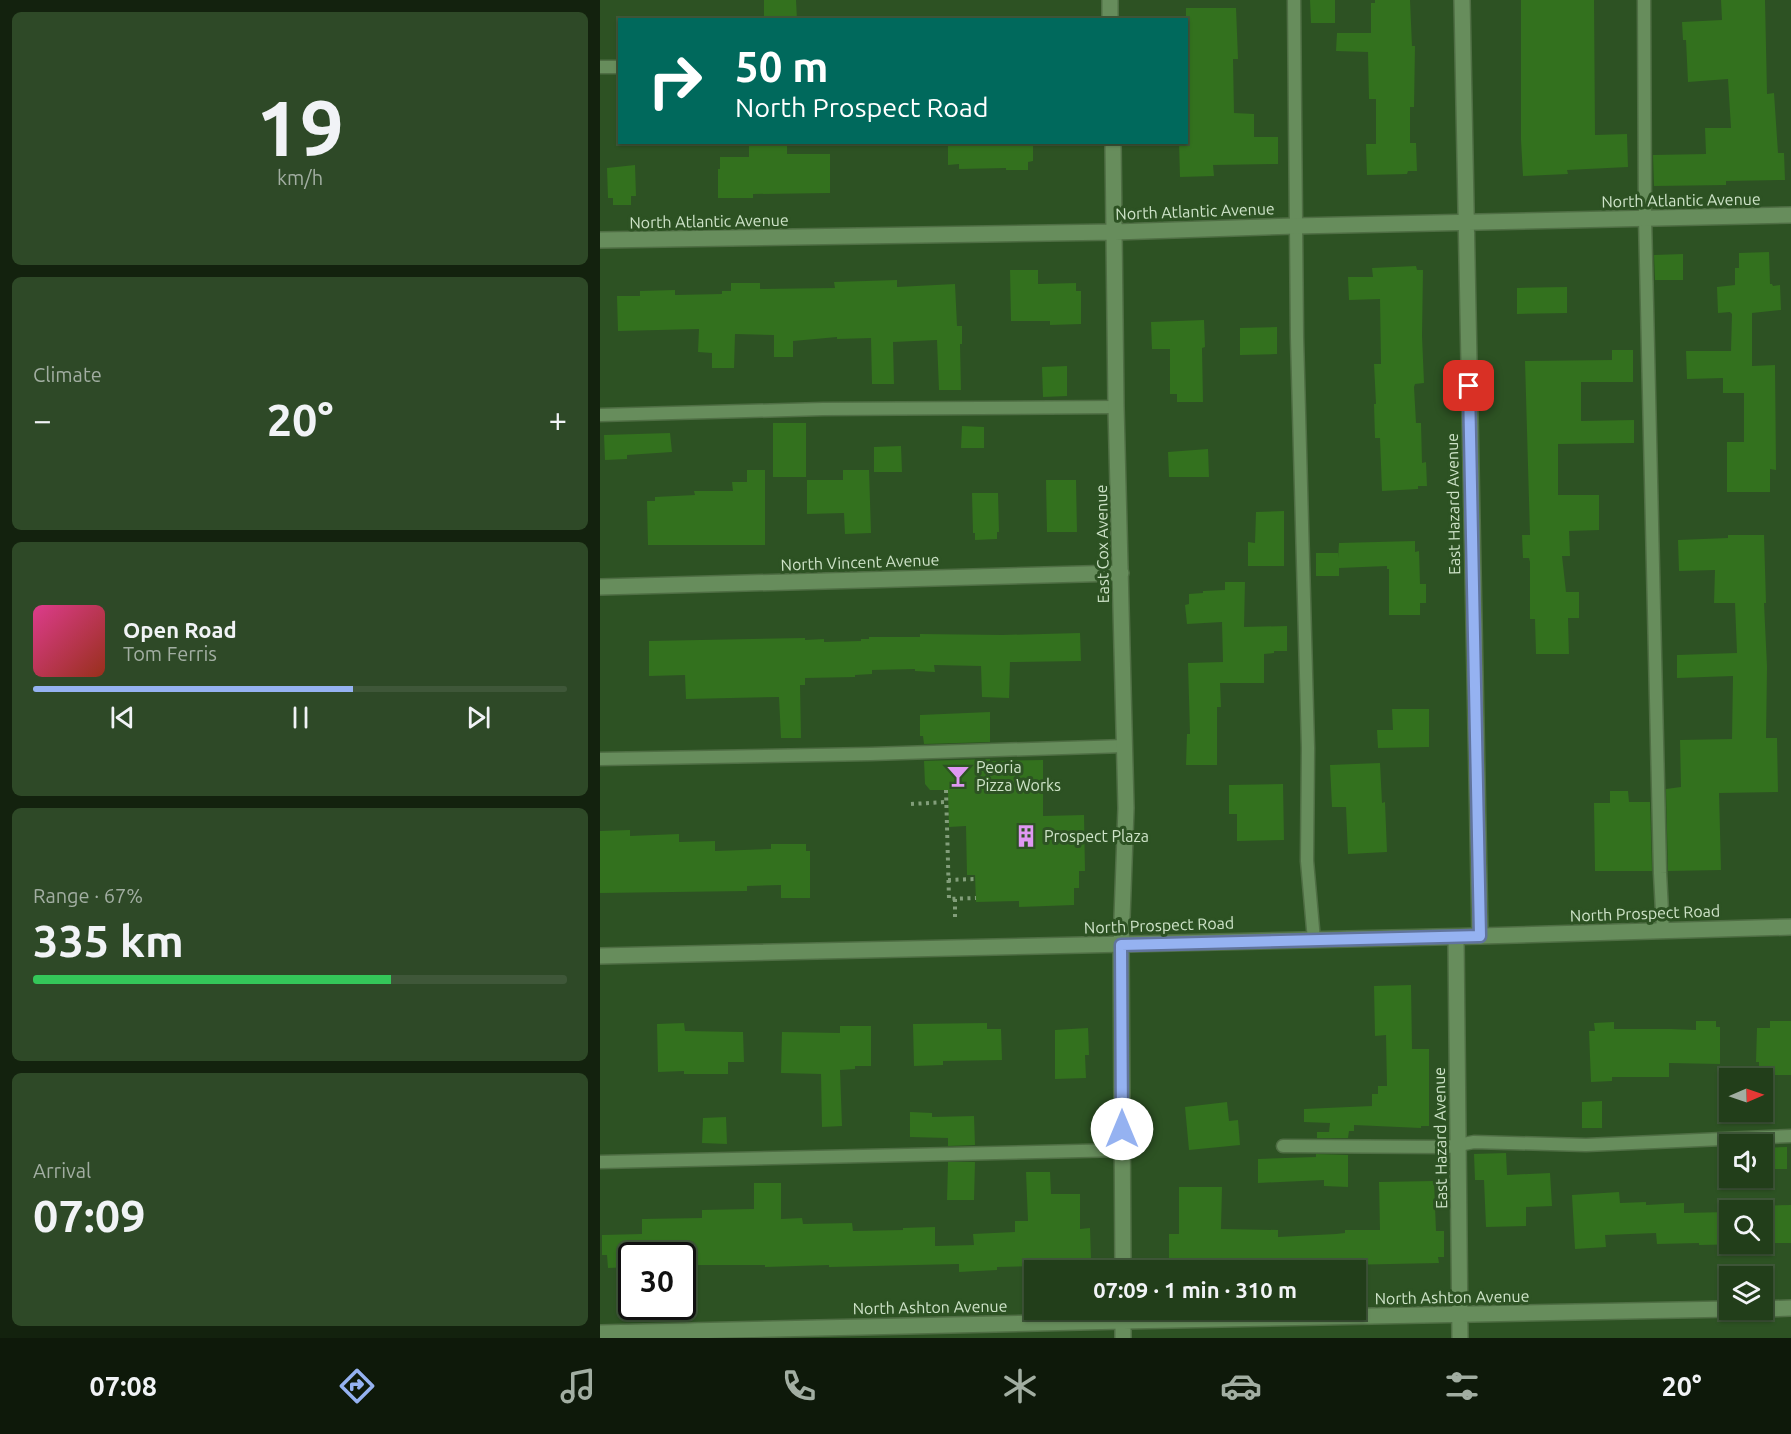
<!DOCTYPE html>
<html lang="en">
<head>
<meta charset="utf-8">
<style>
  :root { --surface:#223e1a; --page:#2e4927; --text:#f1f3f6; --muted:#a2aea2; --line:#3f5739; --accent:#95b2f1 }
  body { margin:0; font-family:Ubuntu,sans-serif; background:var(--page); color:var(--text); height:100vh; display:flex; flex-direction:column; font-size:22px; white-space:nowrap }
  * { box-sizing:border-box; margin:0 }
  p { font-size:20px; color:var(--muted) }
  .icon { flex:none; width:33px; height:33px; fill:none; stroke:currentColor; stroke-width:2; stroke-linecap:round; stroke-linejoin:round }
  .map { position:relative; flex:1; overflow:hidden }
  .side { display:flex; flex-direction:column; gap:12px; padding:12px; background:#13220e; width:600px }
  .side>* { flex:none }
  .guide { position:absolute; left:18px; top:18px; width:570px; height:126px; border-radius:0px; box-shadow:0 2px 4px #0004,0 0 0 2px var(--line); background:#00695c; color:#fff; overflow:hidden }
  .needle { width:39px; rotate:88deg }
  .tools { position:absolute; left:1119px; top:1068px; display:grid; gap:12px }
  .tools a { display:grid; place-items:center; width:54px; height:54px; border-radius:0px; background:var(--surface); box-shadow:0 2px 4px #0004,0 0 0 2px var(--line); font-size:30px }
  .speed { position:absolute; left:18px; top:1242px; display:flex; gap:12px; font-size:30px; font-weight:700; text-align:center }
  .speed>* { display:grid; place-content:center; width:78px; height:78px; border-radius:50%; background:var(--surface); box-shadow:0 2px 4px #0004,0 0 0 2px var(--line); line-height:1 }
  .speed .limit { border:3px solid #111; border-radius:9px; background:#fff; color:#111 }
  .pin { position:absolute; display:grid; place-items:center; width:51px; height:51px; color:#fff; margin:-26px; border-radius:12px; box-shadow:0 3px 9px #0006 }
  .me { position:absolute; width:66px; margin:-33px; rotate:0deg; stroke-linejoin:round; filter:drop-shadow(0 0 4px #0008) }
  .turn { display:flex; align-items:center; gap:21px; height:126px; padding:0 18px; font-size:27px }
  .turn .icon { width:78px; height:78px; stroke-width:2.5 }
  .turn b { display:block; font-size:42px; line-height:51px }
  .big { font-size:45px; font-weight:700; line-height:1.1 }
  .side .card { flex:1; display:flex; flex-direction:column; justify-content:center; gap:9px; min-width:0; padding:0 21px; border-radius:9px; background:var(--page) }
  .side .dial { align-items:center; gap:0 }
  .dial b { font-size:78px; line-height:1 }
  .song { display:flex; align-items:center; gap:18px }
  .cover { width:72px; height:72px; border-radius:9px; background:linear-gradient(135deg,hsl(330 70% 55%),hsl(10 70% 35%)) }
  .played { height:6px; border-radius:3px; background:linear-gradient(90deg,var(--accent) 60%,var(--line) 60%) }
  .keys { display:flex; justify-content:space-around; direction:ltr }
  .heat { display:flex; justify-content:space-between; align-items:center; font-size:33px; direction:ltr }
  .charge { height:9px; border-radius:4px; background:linear-gradient(90deg,#34c759 67%,var(--line) 0) }
  .trip { position:absolute; left:424px; top:1260px; width:342px; height:60px; border-radius:0px; background:var(--surface); box-shadow:0 2px 4px #0004,0 0 0 2px var(--line); font-weight:700; line-height:60px; text-align:center }
  .tab-bar { display:flex; height:96px; justify-content:space-around; align-items:center; background:#0e190a; color:var(--muted) }
  .tab-bar .icon { width:42px; height:42px }
  .tab-bar .active { color:var(--accent) }
  .tab-bar b { font-size:27px; color:var(--text) }
  main { display:flex; flex:1; min-height:0 }
  .map>svg:first-child { display:block }
  .building { fill:#33711e }
  .lines { fill:none; stroke-linecap:round; stroke-linejoin:round }
  .service-casing { stroke:#4f6e44; stroke-width:15 }
  .minor-casing { stroke:#4f6e44; stroke-width:18 }
  .secondary-casing { stroke:#4f6e44; stroke-width:18 }
  .path { stroke:#829e7a; stroke-width:4; stroke-dasharray:3 4.5; stroke-linecap:butt }
  .service { stroke:#678d5c; stroke-width:12 }
  .minor { stroke:#678d5c; stroke-width:15 }
  .secondary { stroke:#678d5c; stroke-width:15 }
  .route-casing { stroke:#61749d; stroke-width:15 }
  .route { stroke:#95b2f1; stroke-width:10 }
  .labels { text-anchor:middle; stroke-width:6; stroke-linejoin:round; paint-order:stroke }
  .street-label { font-size:16px; fill:#cee3c8; stroke:#2d5223 }
  .poi-label { font-size:16px; fill:#cee3c8; stroke:#2d5223; text-anchor:start }
</style>
</head>
<body>
<main>
<section class="side">
<div class="card dial"><b>19</b><p>km/h</p></div>
<div class="card"><p>Climate</p>
<div class="heat"><a>−</a><b class="big">20°</b><a>+</a></div>
</div>
<div class="card">
<div class="song"><i class="cover"></i><div><b>Open Road</b><p>Tom Ferris</p></div></div>
<div class="played"></div>
<div class="keys"><svg class="icon" aria-label="previous" viewBox="0 0 24 24"><path d="M18 5L8 12l10 7zM5 5v14"/></svg><svg class="icon" aria-label="pause" viewBox="0 0 24 24"><path d="M8 5v14M16 5v14"/></svg><svg class="icon" aria-label="next" viewBox="0 0 24 24"><path d="M6 5l10 7-10 7zM19 5v14"/></svg></div>
</div>
<div class="card"><p>Range · 67%</p><b class="big">335 km</b><div class="charge"></div></div>
<div class="card"><p>Arrival</p><b class="big">07:09</b></div>
</section>
<div class="map">
<svg width="1191" height="1338" viewBox="0 0 1191 1338">
  <rect width="100%" height="100%" fill="#2d5223"/>
  <path class="building" d="M164 0H196L197 20H164Z
    M710 0H735V23H711Z
    M775 0H810L812 46H815L814 107H810V143H816L817 171H808L807 174 767 175 766 144H776V99H769L768 52 736 51 737 33H771V3H775Z
    M921 0H994L995 135 1027 134 1028 167 967 170 968 174 923 176 921 140Z
    M1121 0H1165L1167 94 1174 93 1178 153H1184L1185 180 1126 181V185L1054 186 1053 155 1106 154 1105 128H1131L1128 79 1088 82 1086 40H1083L1082 22 1122 20Z
    M586 8H636L638 59H633L634 113 654 114V137H678V164L613 165 614 176 580 177 579 142H586Z
    M149 142H187V154H230V193L153 194V198H118V169H120V157H149Z
    M348 142H433V161L428 162V170H406V168L359 169V164L348 165Z
    M35 165 36 196H31V205H13V198H8L7 168Z
    M1169 252 1170 284H1172L1173 286 1180 285 1181 310 1152 313V366L1175 365 1176 470 1170 469V492H1127V442H1144V393H1123V378L1087 379 1086 351H1131L1132 314 1130 312 1118 313 1117 287 1135 285V268H1139V253Z
    M1083 254V280H1055L1054 255Z
    M816 266 817 270H823L822 336 824 383 815 384 814 387 816 423H821L822 463 826 462 827 486H818V489L782 491 780 438H775L774 404H776L774 364H781L780 299 749 300 748 277H773L772 268Z
    M410 270H438V284L476 283V291H481V324L450 325V321H411Z
    M297 280V287L355 284 357 326H362V344H360L361 390H339L337 340 293 342 294 384H272L271 338 237 339V337L193 341V357H174V335L135 334 134 368H112V353L98 352 99 329 18 331 17 296H40V291L75 290V295L122 294V291H131V283H160V289L235 288 234 282Z
    M967 287V313L917 314V288Z
    M604 320 605 347 602 348 603 402H577V394H570V349H552L551 322Z
    M677 327V354L640 355V328Z
    M1012 350H1033V382H981V421L1034 420V443L958 444V495H999V530L969 531 970 556H962L966 592H979V618H968L969 654H936L935 619H930V562L929 558H923L922 535H930L925 361 1012 360Z
    M467 366V396L443 397 442 367Z
    M173 423H206V477H173Z
    M362 426 384 427V448H361Z
    M70 433 72 452 27 455V459L5 460 4 435Z
    M301 446 302 472H274V447Z
    M608 449 609 477H569L568 452Z
    M147 470H165V545H48L47 501H55V497L95 495 94 491H133L132 482H147Z
    M243 470H269L271 533 245 534 244 513 207 514V480H243Z
    M446 480H476L477 532H447Z
    M372 493H398L399 532H397V539L375 540V533H373Z
    M684 511V566H648V542L655 543 656 512Z
    M1128 535H1164L1166 603H1164L1167 667 1166 738H1177L1178 792 1119 793 1121 870 1068 871 1066 789 1081 787 1080 740 1132 739 1133 676 1077 678V655L1137 653 1135 603H1114L1115 570 1079 571 1078 540 1128 538Z
    M815 541V552L819 551 820 584H826V603H820V615H789V569H787V566L739 568V576H716V553H738V558L739 543Z
    M625 582H645L644 627 687 626V651H674V653L664 654V683H620L621 707H617V765H586L587 734H590L588 663 623 662 622 622 587 624 585 605 589 604V594L603 593V591L625 590Z
    M480 633 481 661 410 662 409 698 382 697 381 666 334 665 335 672 315 671V669L272 670V674L255 675V677L205 678V685H200L201 738H181L179 697 86 699 85 675 49 676V641L205 638V640L224 639V642L261 641V639H269V637H320V634L402 635Z
    M792 709H829V747L778 748 777 730H793Z
    M390 712V742L324 744 323 736H320V715Z
    M390 759V761L443 760V816L484 815 485 871H479V888H474V905L419 907V901L376 902 375 875H367L366 826 349 827 348 790H330L325 784 324 761Z
    M780 763 782 803 785 802 787 852 748 854 746 807H732L730 765Z
    M683 784 684 840 637 841V814H629V785Z
    M1010 791H1028L1029 802H1050L1052 871H995L994 803H1010Z
    M30 830V836L79 834V842L115 841V851L171 849V844H206V851H210V898H181V885L147 886V891L0 893V831Z
    M811 985 812 1049H829V1126H821V1128L754 1125V1131H749L748 1138H717V1132H729L730 1123 704 1122V1109L772 1106V1094H778V1086H787L786 1035 775 1036 774 986Z
    M1096 1021H1116V1027H1120V1064L1069 1063V1077H1012V1081L991 1082 989 1031H995L994 1023 1014 1022V1029H1071L1096 1030Z
    M1170 1021H1191V1075H1159V1062H1156L1157 1028H1170Z
    M84 1023 85 1031 143 1032 144 1062H128V1074H84V1071L58 1072 57 1024Z
    M387 1023V1029H401L402 1060 343 1061V1065L314 1066 313 1024Z
    M240 1026H271V1066H255V1069L240 1070 242 1126 222 1127 221 1074 181 1073 182 1032 240 1033Z
    M488 1028 489 1055H485L486 1078 455 1079V1030Z
    M1002 1101V1128H982V1102Z
    M627 1102 629 1121 638 1120 640 1145 589 1150 585 1107Z
    M310 1112 332 1113V1117L374 1116 375 1145 348 1146V1138L310 1137Z
    M126 1117 127 1144 102 1143 103 1118Z
    M1187 1147V1169H1162V1148Z
    M906 1153 907 1175 950 1173 952 1206 926 1207V1226L886 1227 884 1180H875L874 1154Z
    M716 1154 748 1155V1187L724 1186V1180L658 1183V1159L716 1157Z
    M348 1162H375L374 1200H347Z
    M426 1172H450L451 1194H480V1229L490 1228 491 1259 444 1261 445 1266 397 1267V1270L359 1272V1264L229 1267V1265L165 1267V1265H82V1256H32V1267L8 1268 7 1255H2V1235L42 1234V1219L102 1218V1210L154 1209V1183H181V1219L202 1218 203 1224 252 1223 253 1231 303 1230V1228L335 1227V1246L374 1245 373 1234 415 1232V1221H428Z
    M834 1181 836 1231H844V1257H838L839 1263 695 1266V1265L644 1264 645 1266 598 1265V1269H569V1234H579V1187H622L621 1229 678 1230V1237L736 1234 745 1233V1230H780L779 1182Z
    M1019 1192 1020 1203 1046 1202V1205L1084 1203V1213L1128 1212 1127 1203H1156V1206L1191 1205V1243H1162V1210H1130V1244H1150L1099 1245V1243L1057 1244 1056 1233 1005 1235 1006 1247 975 1249 972 1195Z"/>
  <g class="lines">
    <g class="service-casing">
      <path id="service" d="M694 0 697 338 708 748 707 861 714 940
        M1044 0 1045 218 1060 873 1063 931
        M0 67H20
        M0 415 223 409 516 407
        M0 759 271 754 525 746
        M683 1146 848 1147 874 1142 986 1145 1191 1136
        M0 1162 522 1150"/>
    </g>
    <g class="minor-casing">
      <path id="minor" d="M510 0V20
        M862 0 880 936
        M513 142 516 407 526 808 521 945 523 1270
        M0 240 515 232 695 226 1191 215
        M0 587 521 573
        M856 937 860 1338
        M1162 1309 1191 1308
        M523 1310V1338
        M0 1333 523 1321 1130 1309"/>
    </g>
    <g class="secondary-casing">
      <path id="secondary" d="M0 956 880 936 1191 927"/>
    </g>
    <path class="path" d="M346 790 349 899 376 898
      M311 804 346 802
      M348 880 375 879
      M355 899V917"/>
    <use href="#service" class="service"/>
    <use href="#minor" class="minor"/>
    <use href="#secondary" class="secondary"/>
  </g>
  <g class="lines">
    <g class="route-casing">
      <path id="route" d="M522 1129 521 945 880 936 869 386"/>
    </g>
    <use href="#route" class="route"/>
  </g>
  <defs>
    <g id="bar-bare" transform="scale(1.8)"><path d="M-6-5H6L.8 .8V4.5H3.5V6h-7V4.5H-.8V.8Z" fill="#df98f2" stroke="#2d5223" stroke-width="2.5" paint-order="stroke"/></g>
    <g id="building-bare" transform="scale(1.8)"><path d="M-4-6H4V6H1V3H-1V6H-4ZM-2.5-4.3h1.7v1.8h-1.7ZM.8-4.3h1.7v1.8H.8ZM-2.5-1h1.7V.8h-1.7ZM.8-1h1.7V.8H.8Z" fill="#df98f2" stroke="#2d5223" stroke-width="2.5" paint-order="stroke"/></g>
  </defs>
  <g fill-rule="evenodd">
    <use href="#bar-bare" x="358" y="776"/>
    <use href="#building-bare" x="426" y="836"/>
  </g>
  <g class="labels">
    <g class="street-label">
      <text transform="translate(1081 200) rotate(-1)" y="6">North Atlantic Avenue</text>
      <text transform="translate(595 211) rotate(-2)" y="6">North Atlantic Avenue</text>
      <text transform="translate(109 221) rotate(-1)" y="6">North Atlantic Avenue</text>
      <text transform="translate(853 504) rotate(-91)" y="6">East Hazard Avenue</text>
      <text transform="translate(502 544) rotate(-91)" y="6">East Cox Avenue</text>
      <text transform="translate(260 562) rotate(-2)" y="6">North Vincent Avenue</text>
      <text transform="translate(1045 913) rotate(-2)" y="6">North Prospect Road</text>
      <text transform="translate(559 925) rotate(-2)" y="6">North Prospect Road</text>
      <text transform="translate(840 1138) rotate(-91)" y="6">East Hazard Avenue</text>
      <text transform="translate(852 1297) rotate(-1)" y="6">North Ashton Avenue</text>
      <text transform="translate(330 1307) rotate(-1)" y="6">North Ashton Avenue</text>
    </g>
    <g class="poi-label">
      <text x="376" y="773">Peoria<tspan x="376" dy="18">Pizza Works</tspan></text>
      <text x="444" y="842">Prospect Plaza</text>
    </g>
  </g>
</svg>
<div class="tools">
<a><svg class="needle" viewBox="-14 -14 28 28"><path d="M0-13l5 13h-10z" fill="#e53935"/><path d="M0 13l5-13h-10z" fill="#a2aea2"/></svg></a>
<a><svg class="icon" aria-label="sound" viewBox="0 0 24 24"><path d="M4 9h4l5-4v14l-5-4H4zM17 9q2 3 0 6"/></svg></a>
<a><svg class="icon" aria-label="search" viewBox="0 0 24 24"><circle cx="10" cy="10" r="6"/><path d="M15 15l6 6"/></svg></a>
<a><svg class="icon" aria-label="layers" viewBox="0 0 24 24"><path d="M12 4l9 5-9 5-9-5zM3 14l9 5 9-5"/></svg></a>
</div>
<div class="speed"><div class="limit">30</div></div>
<div class="pin" style="left:869px;top:386px;background:#d93025"><svg class="icon" aria-label="arrive" viewBox="0 0 24 24"><path d="M6 21V4h12l-3 4 3 4H6"/></svg></div>
<svg class="me" style="left:522px;top:1129px" viewBox="-20 -20 40 40"><circle r="19" fill="#fff"/><path d="M0-13L10 11 0 6-10 11z" fill="#95b2f1"/></svg>
<div class="trip">07:09 · 1 min · 310 m</div>
<div class="guide">
<div class="turn"><svg class="icon" aria-label="right" viewBox="0 0 24 24"><path d="M7 20v-9h11M14 6l5 5-5 5"/></svg><div><b>50 m</b>North Prospect Road</div></div>
</div>
</div>
</main>
<nav class="tab-bar">
<b>07:08</b>
<svg class="icon active" aria-label="directions" viewBox="0 0 24 24"><path d="M12 3l9 9-9 9-9-9zM9 14v-3h6M13 9l2 2-2 2"/></svg>
<svg class="icon" aria-label="music" viewBox="0 0 24 24"><path d="M9 18V5l10-2v13"/><circle cx="6" cy="18" r="3"/><circle cx="16" cy="16" r="3"/></svg>
<svg class="icon" aria-label="phone" viewBox="0 0 24 24"><path d="M5 4h4l2 5-3 2q2 4 5 5l2-3 5 2v4C11 20 4 13 5 4z"/></svg>
<svg class="icon" aria-label="climate" viewBox="0 0 24 24"><path d="M12 3v18M4 7l16 10M4 17L20 7"/></svg>
<svg class="icon" aria-label="car" viewBox="0 0 24 24"><path d="M5 17H2v-5l4-1 3-4h7l3 4 3 1v5h-3M9 17h6M6 11h13"/><circle cx="7" cy="17" r="2"/><circle cx="17" cy="17" r="2"/></svg>
<svg class="icon" aria-label="filters" viewBox="0 0 24 24"><path d="M4 7h16M4 17h16"/><circle cx="9" cy="7" r="2"/><circle cx="15" cy="17" r="2"/></svg>
<b>20°</b>
</nav>
</body>
</html>
